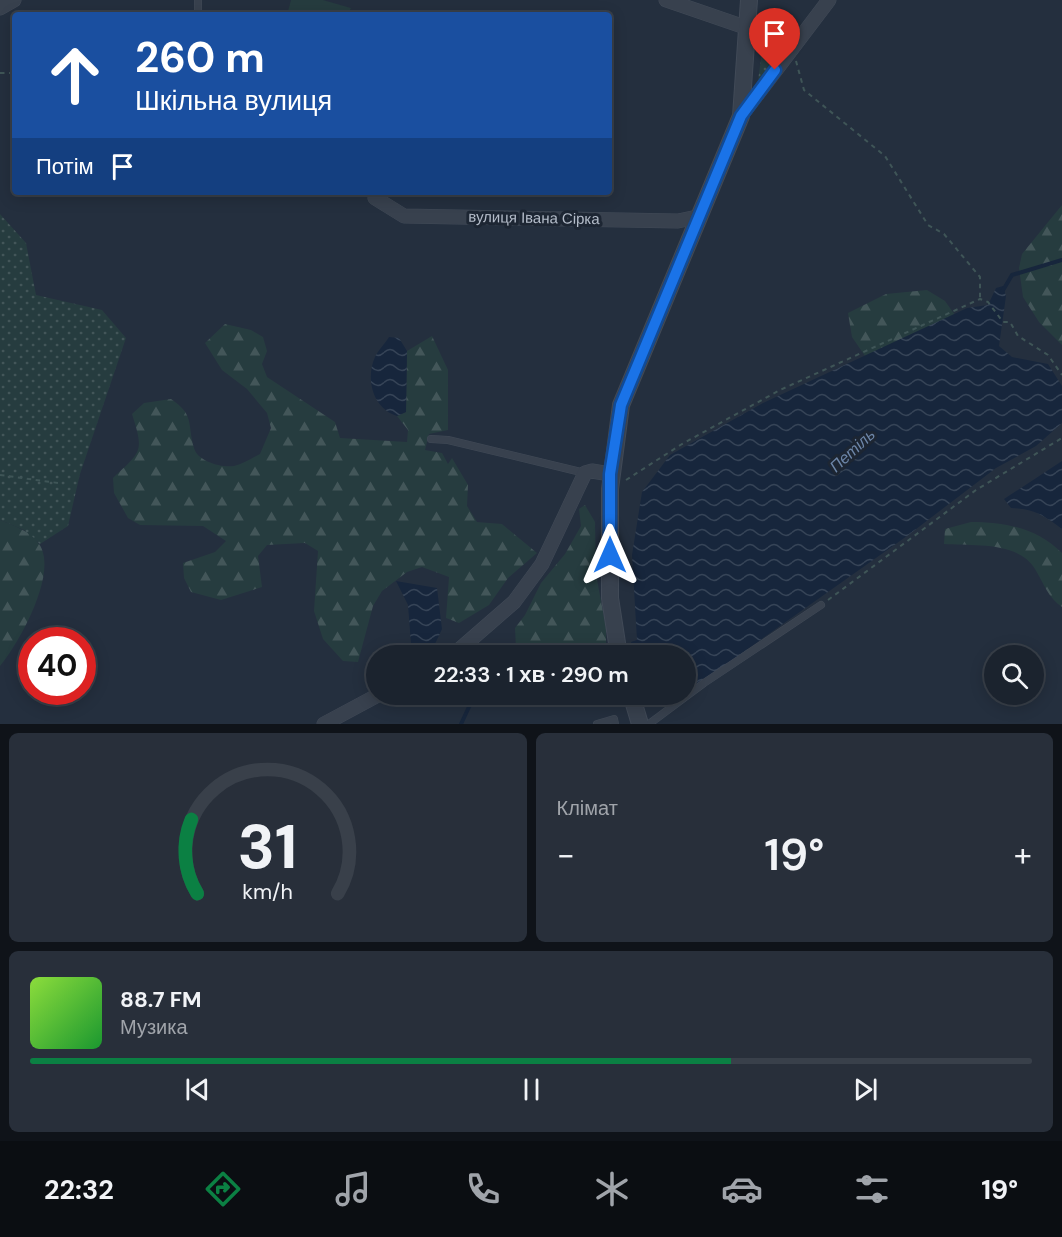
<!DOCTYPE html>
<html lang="uk">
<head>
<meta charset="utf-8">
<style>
  :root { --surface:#1b232e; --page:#282f3a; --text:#f1f3f6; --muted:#a0a4aa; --line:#39404a; --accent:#0b8043 }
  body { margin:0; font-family:"DM Sans",sans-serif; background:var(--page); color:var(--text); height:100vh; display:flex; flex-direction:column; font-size:22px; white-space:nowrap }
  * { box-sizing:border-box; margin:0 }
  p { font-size:20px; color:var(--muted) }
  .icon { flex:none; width:33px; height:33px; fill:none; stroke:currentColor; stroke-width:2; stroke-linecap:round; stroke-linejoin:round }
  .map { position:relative; height:724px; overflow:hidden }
  .panel { display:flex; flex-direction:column; gap:9px; padding:9px; background:#0f1319; flex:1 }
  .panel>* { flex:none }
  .top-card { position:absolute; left:12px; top:12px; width:600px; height:183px; border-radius:6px; box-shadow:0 3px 15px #0003,0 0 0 2px var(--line); background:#1a4fa0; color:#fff; overflow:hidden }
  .tools { position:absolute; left:984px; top:645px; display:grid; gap:12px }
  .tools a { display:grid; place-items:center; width:60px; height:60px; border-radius:50%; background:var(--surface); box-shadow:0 3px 15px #0003,0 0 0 2px var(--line); font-size:30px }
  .speed { position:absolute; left:18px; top:627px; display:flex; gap:12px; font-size:30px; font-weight:700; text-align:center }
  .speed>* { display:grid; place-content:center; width:78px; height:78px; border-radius:50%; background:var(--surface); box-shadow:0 3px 15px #0003,0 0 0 2px var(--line); line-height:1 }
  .speed .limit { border:9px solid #d22; background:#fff; color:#111 }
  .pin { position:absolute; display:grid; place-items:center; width:51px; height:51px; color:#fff; margin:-62px -26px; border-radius:50% 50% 50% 0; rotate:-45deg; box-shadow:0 0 6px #0007 }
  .pin .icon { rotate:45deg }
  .me { position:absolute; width:66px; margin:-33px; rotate:0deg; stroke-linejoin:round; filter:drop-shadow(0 0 4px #0008) }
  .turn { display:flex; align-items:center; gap:21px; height:126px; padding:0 24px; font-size:27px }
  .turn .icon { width:78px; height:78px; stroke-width:2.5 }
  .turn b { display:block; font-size:42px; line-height:51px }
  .then { display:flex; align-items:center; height:57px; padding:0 24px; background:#0003; gap:12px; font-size:22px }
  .big { font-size:45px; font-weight:600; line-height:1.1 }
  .panel .widget { flex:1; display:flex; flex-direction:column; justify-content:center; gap:9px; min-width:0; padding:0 21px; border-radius:9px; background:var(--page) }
  .panel .dial { align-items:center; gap:0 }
  .dial svg { height:156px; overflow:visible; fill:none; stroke:var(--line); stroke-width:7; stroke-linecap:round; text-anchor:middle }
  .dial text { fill:var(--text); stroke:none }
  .song { display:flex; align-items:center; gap:18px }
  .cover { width:72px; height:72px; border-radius:9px; background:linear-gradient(135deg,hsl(90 70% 55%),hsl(130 70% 35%)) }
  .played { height:6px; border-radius:3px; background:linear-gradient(90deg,var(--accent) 70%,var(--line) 70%) }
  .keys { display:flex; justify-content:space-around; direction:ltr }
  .heat { display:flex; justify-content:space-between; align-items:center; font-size:33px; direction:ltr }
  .panel .tiles { flex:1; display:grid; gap:9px; grid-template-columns:1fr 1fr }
  .widget:last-child { grid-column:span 2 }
  .trip { position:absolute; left:366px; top:645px; width:330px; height:60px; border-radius:30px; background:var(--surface); box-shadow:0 3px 15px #0003,0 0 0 2px var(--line); font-weight:600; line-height:60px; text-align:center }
  .tabs { display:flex; height:96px; justify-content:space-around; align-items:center; background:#0b0e12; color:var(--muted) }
  .tabs .icon { width:42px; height:42px }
  .tabs .selected { color:var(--accent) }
  .tabs b { font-size:27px; color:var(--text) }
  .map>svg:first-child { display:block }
  .grass { fill:url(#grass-dots) }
  .forest { fill:url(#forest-firs) }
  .pitch { fill:#263c3f }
  .water { fill:url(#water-waves) }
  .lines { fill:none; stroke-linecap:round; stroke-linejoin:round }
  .stream { stroke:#17263c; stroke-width:4 }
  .service-casing { stroke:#414a57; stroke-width:8 }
  .minor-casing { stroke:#414a57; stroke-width:15 }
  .tertiary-casing { stroke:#414a57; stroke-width:18 }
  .path { stroke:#3f5557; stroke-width:2; stroke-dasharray:4.5 4.5; stroke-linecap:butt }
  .service { stroke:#38414e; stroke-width:7 }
  .minor { stroke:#38414e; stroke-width:14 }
  .tertiary { stroke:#38414e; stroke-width:16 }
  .route-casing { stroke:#114b97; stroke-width:15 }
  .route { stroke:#1a73e8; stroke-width:10 }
  .labels { text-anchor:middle; stroke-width:6; stroke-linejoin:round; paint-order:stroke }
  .street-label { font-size:15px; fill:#b4bcc9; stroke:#1d2633 }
  .water-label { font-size:16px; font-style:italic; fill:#6d86a8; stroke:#1d2633 }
</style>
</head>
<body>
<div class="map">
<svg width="1062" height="724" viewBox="0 0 1062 724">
  <defs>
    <pattern id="grass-dots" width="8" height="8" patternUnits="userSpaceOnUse" patternTransform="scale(1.5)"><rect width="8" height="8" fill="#263c3f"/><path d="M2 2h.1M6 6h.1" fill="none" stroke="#435659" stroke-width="1.8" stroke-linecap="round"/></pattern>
    <pattern id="forest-firs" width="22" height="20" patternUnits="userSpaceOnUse" patternTransform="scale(1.5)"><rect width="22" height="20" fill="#263c3f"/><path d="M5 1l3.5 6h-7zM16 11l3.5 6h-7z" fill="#435659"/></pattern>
    <pattern id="water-waves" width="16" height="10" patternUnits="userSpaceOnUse" patternTransform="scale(1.5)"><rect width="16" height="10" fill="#17263c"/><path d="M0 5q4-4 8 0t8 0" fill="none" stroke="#364457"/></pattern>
  </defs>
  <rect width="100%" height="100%" fill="#242f3e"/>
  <path class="grass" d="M762 51 778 54 770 69 758 81Z
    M0 214 26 243 36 295 102 310 126 338 80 474 68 526 40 544 24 530 0 520Z"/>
  <path class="forest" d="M1062 205V345L1039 322 1023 297 1019 268 1022 254Z
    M927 290 945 301 955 315 865 356 852 337 848 313 886 294Z
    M225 324 251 330 263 337 267 351 262 364 267 377 335 422 340 438 407 442 408 430 397 416 406 412 407 351 432 336 448 370V430L429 434 425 450 442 453 448 464 452 458 468 485 467 506 477 522 502 524 537 553 508 578 489 605 459 623 446 618 449 577 422 567 407 572 382 591 373 606 358 662 343 661 323 639 314 611 318 551 305 543 267 545 258 556 262 587 221 600 191 592 184 578 183 563 215 552 226 541 203 526 140 525 128 518 114 493 113 478C142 451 144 452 132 414L144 403 171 399C195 415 187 424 194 448 197 461 221 468 234 466 243 464 252 458 260 454L271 428 267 413 247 389 222 370 205 343Z
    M585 505 595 522 596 574 606 628V655H506L516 648 515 628 525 615 541 583 565 554 581 526 579 509Z
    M0 520C14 526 31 531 39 544 59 572 19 643 0 666Z
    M971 522C1005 522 1037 528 1062 553V607C1049 599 1043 582 1035 569 1018 541 973 546 944 544L945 529Z"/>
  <path class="pitch" d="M291 0H323L351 8 348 15H287Z"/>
  <path class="water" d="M1003 286 1006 296 999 346 1012 357 1048 364 1062 386V423L1036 446 996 468 907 536 687 692 686 656 636 655 631 642 637 640 632 555 642 492 670 455 763 403 967 308 988 305 996 288Z
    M389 337 399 338 407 351 406 412 397 416C373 409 365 379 375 357 378 350 385 344 389 337Z
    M1062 461V529C1044 515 1033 509 1011 508L1004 499Z
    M396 581 437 588 442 629 435 644 420 648 411 644 408 605Z"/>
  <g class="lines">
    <path class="stream" d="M1002 292 1012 275 1062 260
      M559 656 596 647
      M461 724 475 694"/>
    <g class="service-casing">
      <path id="service" d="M198 0V15
        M431 439 448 440 585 473
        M597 724 614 719 615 724
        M649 724 704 683 821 605"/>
    </g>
    <g class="minor-casing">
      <path id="minor" d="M666 0 794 44
        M0 8 14 0
        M741 116 829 0
        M375 198 404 216 678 221 697 217
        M452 656 514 602 542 564 585 473 592 471 610 474
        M324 724 380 694"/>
    </g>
    <g class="tertiary-casing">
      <path id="tertiary" d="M619 656 610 598V489L621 405 741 116 749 0
        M631 694 640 724"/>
    </g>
    <path class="path" d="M796 61 804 90 885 156 928 225 944 234 980 277V298
      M0 73H15
      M0 475 58 483
      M626 480 682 444 780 390 980 299 988 302 1003 322H1010L1018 336 1048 355 1062 375
      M828 600 976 490 1062 438"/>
    <use href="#service" class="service"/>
    <use href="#minor" class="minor"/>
    <use href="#tertiary" class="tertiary"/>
  </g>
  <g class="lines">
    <g class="route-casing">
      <path id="route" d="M610 555V474L621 405 741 116 775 70"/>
    </g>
    <use href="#route" class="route"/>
  </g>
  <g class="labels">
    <g class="street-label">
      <text transform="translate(534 218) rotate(1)" y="5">вулиця Івана Сірка</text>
    </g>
    <g class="water-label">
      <text transform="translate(852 450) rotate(-43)" y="6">Петіль</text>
    </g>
  </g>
</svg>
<div class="tools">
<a><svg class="icon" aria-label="search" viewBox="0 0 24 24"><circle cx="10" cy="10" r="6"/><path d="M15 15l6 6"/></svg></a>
</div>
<div class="speed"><div class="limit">40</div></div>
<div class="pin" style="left:775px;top:70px;background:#d93025"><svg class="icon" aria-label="arrive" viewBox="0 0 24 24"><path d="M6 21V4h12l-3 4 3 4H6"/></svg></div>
<svg class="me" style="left:610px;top:555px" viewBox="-20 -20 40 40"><path d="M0-17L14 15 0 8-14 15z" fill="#1a73e8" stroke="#fff" stroke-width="4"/></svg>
<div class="trip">22:33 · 1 хв · 290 m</div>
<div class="top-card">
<div class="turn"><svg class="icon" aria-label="ahead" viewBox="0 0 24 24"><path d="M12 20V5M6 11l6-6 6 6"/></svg><div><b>260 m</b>Шкільна вулиця</div></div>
<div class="then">Потім<svg class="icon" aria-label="arrive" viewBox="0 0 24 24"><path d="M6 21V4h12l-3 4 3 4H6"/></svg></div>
</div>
</div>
<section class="panel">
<div class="tiles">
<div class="widget dial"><svg viewBox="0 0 100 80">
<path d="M14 69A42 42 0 1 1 86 69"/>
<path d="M14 69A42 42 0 0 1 11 31" stroke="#0b8043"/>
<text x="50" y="56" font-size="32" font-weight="700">31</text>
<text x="50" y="72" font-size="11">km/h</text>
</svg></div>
<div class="widget"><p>Клімат</p>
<div class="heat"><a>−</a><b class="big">19°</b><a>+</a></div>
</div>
<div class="widget">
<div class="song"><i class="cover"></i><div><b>88.7 FM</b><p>Музика</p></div></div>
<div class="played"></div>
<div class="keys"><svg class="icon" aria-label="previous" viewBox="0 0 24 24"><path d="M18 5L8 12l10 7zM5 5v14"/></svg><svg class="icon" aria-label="pause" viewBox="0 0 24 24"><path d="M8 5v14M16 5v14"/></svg><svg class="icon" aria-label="next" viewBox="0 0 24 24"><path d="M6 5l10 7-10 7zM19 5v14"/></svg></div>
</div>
</div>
</section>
<nav class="tabs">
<b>22:32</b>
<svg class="icon selected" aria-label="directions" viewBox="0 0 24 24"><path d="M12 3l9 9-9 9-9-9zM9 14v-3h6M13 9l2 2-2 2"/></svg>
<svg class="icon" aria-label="music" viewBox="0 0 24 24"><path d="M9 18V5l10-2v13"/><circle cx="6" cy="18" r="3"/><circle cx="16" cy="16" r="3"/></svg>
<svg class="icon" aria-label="phone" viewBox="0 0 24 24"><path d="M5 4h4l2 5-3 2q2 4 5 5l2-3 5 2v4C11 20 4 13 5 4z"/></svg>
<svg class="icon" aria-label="climate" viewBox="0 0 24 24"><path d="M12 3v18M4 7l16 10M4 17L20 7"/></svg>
<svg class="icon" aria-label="car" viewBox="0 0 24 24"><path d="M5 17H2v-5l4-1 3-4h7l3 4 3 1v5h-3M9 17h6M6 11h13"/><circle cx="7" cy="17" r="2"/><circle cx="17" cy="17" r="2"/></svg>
<svg class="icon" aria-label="filters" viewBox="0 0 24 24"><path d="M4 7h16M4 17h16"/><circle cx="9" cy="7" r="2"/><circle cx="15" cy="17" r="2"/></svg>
<b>19°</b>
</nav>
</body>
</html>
